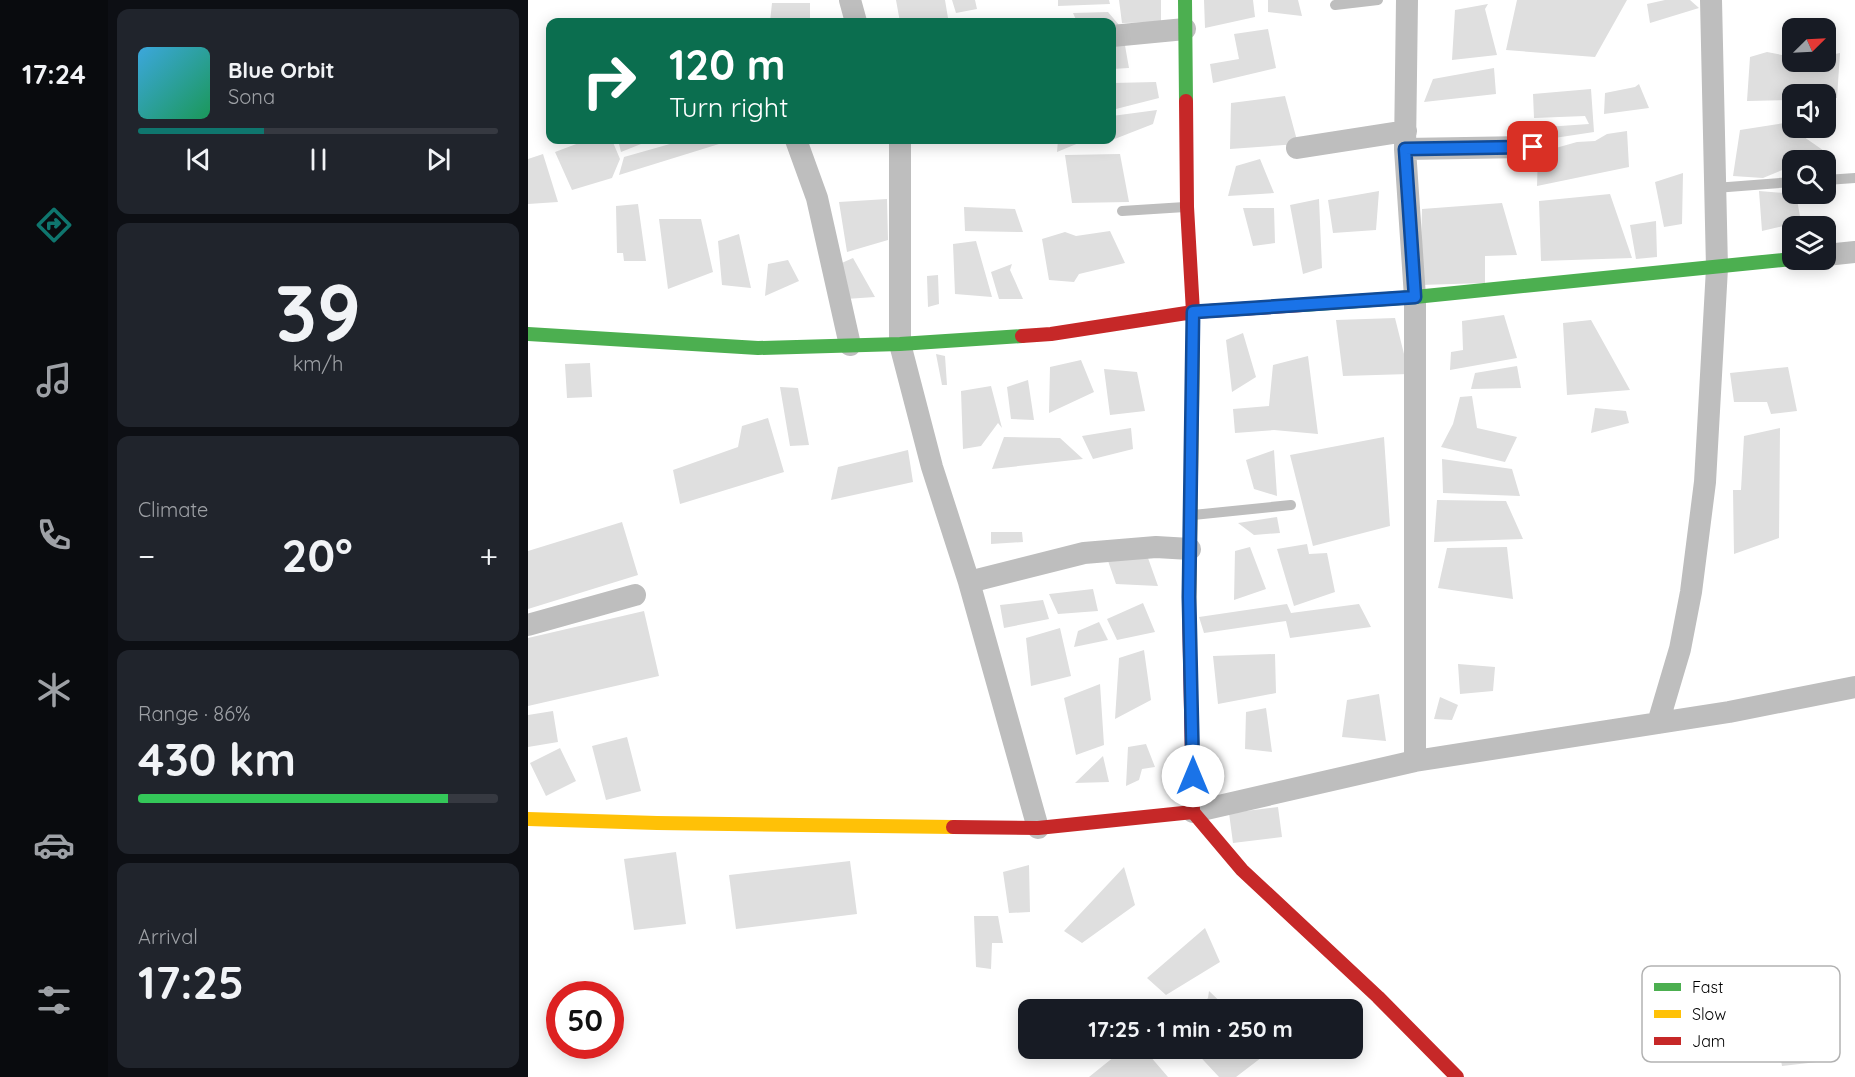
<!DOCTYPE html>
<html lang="en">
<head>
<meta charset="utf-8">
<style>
  :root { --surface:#171b24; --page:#20242c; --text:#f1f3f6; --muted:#9ea1a6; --line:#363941; --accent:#0f766e }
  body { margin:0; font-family:Quicksand,sans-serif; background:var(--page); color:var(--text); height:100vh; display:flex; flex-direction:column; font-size:22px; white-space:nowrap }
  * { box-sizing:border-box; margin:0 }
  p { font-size:20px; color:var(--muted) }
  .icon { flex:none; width:33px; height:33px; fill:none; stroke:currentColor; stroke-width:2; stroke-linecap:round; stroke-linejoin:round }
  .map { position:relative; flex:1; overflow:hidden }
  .details { display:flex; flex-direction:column; gap:9px; padding:9px; background:#0d0f14; width:420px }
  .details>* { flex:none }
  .guide { position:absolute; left:18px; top:18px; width:570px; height:126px; border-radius:12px; box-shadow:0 3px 15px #0003; background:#0b6e4f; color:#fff; overflow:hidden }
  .needle { width:39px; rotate:66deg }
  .controls { position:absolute; left:1254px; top:18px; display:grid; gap:12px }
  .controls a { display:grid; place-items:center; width:54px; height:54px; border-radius:12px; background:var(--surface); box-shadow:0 3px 15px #0003; font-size:30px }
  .speed { position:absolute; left:18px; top:981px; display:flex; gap:12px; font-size:30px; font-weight:700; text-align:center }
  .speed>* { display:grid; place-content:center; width:78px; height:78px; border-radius:50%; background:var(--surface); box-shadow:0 3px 15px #0003; line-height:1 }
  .speed .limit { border:9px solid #d22; background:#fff; color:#111 }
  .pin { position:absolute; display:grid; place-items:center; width:51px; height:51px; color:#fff; margin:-26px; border-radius:12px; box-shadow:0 3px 9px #0006 }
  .me { position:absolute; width:66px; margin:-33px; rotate:0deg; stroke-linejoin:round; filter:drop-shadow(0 0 4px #0008) }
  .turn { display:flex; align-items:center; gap:21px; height:126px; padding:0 24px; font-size:27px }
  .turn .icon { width:78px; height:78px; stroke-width:2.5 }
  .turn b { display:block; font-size:42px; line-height:51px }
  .big { font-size:45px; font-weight:700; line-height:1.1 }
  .details .widget { flex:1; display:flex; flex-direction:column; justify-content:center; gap:9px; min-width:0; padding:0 21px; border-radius:12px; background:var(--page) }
  .details .dial { align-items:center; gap:0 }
  .dial b { font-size:78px; line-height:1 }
  .song { display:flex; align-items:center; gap:18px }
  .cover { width:72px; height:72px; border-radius:9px; background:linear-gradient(135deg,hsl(200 70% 55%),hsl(150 70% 35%)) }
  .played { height:6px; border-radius:3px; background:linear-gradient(90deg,var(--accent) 35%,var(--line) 35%) }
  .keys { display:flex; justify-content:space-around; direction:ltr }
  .heat { display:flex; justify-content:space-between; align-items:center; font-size:33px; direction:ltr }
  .charge { height:9px; border-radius:4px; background:linear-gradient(90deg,#34c759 86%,var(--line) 0) }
  .trip { position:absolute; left:490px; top:999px; width:345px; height:60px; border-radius:12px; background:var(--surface); box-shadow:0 3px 15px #0003; font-weight:700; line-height:60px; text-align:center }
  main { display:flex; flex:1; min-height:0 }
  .tab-bar { display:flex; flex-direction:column; width:108px; justify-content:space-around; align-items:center; background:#090b0e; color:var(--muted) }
  .tab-bar .icon { width:42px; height:42px }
  .tab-bar .on { color:var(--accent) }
  .tab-bar b { font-size:27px; color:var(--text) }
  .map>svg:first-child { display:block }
  .building { fill:#dfdfdf }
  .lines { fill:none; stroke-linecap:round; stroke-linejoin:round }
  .lane { stroke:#bebebe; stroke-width:10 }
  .street { stroke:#bebebe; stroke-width:22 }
  .fast { stroke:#4caf50; stroke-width:14 }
  .slow { stroke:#ffc107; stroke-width:14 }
  .jam { stroke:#c62828; stroke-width:14 }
  .route-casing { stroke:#114b97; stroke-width:15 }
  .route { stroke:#1a73e8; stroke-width:10 }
  .key { fill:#fff; stroke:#b2b2b2; stroke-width:1.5 }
  .key-label { font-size:16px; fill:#000 }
</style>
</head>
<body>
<main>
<nav class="tab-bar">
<b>17:24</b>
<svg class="icon on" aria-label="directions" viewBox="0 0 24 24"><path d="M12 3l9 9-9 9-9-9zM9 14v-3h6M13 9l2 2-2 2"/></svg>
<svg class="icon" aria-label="music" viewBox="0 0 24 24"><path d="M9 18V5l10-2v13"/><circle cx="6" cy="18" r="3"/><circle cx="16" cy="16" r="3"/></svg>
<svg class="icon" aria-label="phone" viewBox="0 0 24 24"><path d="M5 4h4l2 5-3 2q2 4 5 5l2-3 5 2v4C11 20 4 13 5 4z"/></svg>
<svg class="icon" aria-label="climate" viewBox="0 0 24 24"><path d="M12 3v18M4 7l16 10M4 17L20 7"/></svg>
<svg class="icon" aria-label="car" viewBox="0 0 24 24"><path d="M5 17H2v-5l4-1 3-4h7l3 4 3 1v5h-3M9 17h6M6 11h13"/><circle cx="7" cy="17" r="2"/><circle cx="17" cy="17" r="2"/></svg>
<svg class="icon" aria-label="filters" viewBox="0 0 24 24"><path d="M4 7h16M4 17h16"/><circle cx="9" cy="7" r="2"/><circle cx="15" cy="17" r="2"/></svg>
</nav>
<section class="details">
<div class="widget">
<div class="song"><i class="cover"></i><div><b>Blue Orbit</b><p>Sona</p></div></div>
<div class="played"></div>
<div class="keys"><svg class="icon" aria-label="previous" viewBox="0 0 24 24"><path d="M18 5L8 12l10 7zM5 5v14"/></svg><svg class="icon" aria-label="pause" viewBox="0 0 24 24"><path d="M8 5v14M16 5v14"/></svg><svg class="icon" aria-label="next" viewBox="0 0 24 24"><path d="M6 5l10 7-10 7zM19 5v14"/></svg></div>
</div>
<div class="widget dial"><b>39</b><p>km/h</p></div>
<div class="widget"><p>Climate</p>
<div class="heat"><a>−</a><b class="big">20°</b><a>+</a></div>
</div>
<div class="widget"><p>Range · 86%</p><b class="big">430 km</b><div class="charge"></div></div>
<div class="widget"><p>Arrival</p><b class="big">17:25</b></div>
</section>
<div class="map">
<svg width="1327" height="1077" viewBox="0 0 1327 1077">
  <rect width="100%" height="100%" fill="#fff"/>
  <path class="building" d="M368 0H417L420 18 451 19V22H372Z
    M424 0H447L449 9 428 13Z
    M530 0H581L582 4 530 6Z
    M591 0H633V22L594 23Z
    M676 0H725L727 17 677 28Z
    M740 0H770L774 16 740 12Z
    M989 0H1099L1067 57 978 50Z
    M1137 0H1162L1171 8 1122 23 1119 4Z
    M244 3H282V22H242Z
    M960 4 957 9 969 55 924 60 927 10Z
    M580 12 591 25 584 27V22H549L545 13Z
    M740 29 748 68 685 83 682 64 711 59 706 34Z
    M596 40 601 68 584 69V42Z
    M1239 52 1264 57V62H1298V56L1312 53 1309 98 1298 99V94H1264V100L1219 101 1222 57Z
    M966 68 968 94 896 102 905 79Z
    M628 82 631 98 584 110V83Z
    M1111 84 1121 108 1076 114 1077 93 1107 87Z
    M1063 89 1066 132 1000 142 1003 128 1061 124 1057 116 1006 118 1005 94Z
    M757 96 770 144 702 149 703 103Z
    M629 110 625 124 584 140V116Z
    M1256 123 1299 153 1279 160H1264V166L1235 178 1205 176 1212 130Z
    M1099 131 1101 167 1009 186 1010 153 1049 142 1067 141 1079 134Z
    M59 140H84L92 159 84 178 44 190 27 152Z
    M90 140H123L93 152Z
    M156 140H183L191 144 91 175 96 157Z
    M530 140H558L529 152Z
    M15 154 30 202 0 204V159Z
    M592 154 601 202 544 203 537 155Z
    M732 159 746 193 700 196 708 166Z
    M1155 173 1154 224 1136 227 1127 182Z
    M851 191 848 230 805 233 800 200Z
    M1231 191 1268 194 1273 222 1234 231Z
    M1082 194 1104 258 1013 261 1011 201Z
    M359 199 360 240 319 252 311 202Z
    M791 199 794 268 775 274 762 205Z
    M974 203 989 255 957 256V283L892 285 894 209Z
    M110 204 118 261H96L95 253H89L88 206Z
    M436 207 487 209 495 232 437 231Z
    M715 208H746L747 243 725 246Z
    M131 219H173L185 272 140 289Z
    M1128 221 1129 257 1108 259 1102 225Z
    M582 231 597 263 551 274 546 282 521 280 514 239 537 232 548 236Z
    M211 234 223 288 194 285 190 241Z
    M448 241 464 297 427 294 425 244Z
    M325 258 347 297 318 299 307 266Z
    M260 260 271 281 237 296 240 264Z
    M484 264 482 270 495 299H471L463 272Z
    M410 275 411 304 400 307 399 276Z
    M976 315 989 358 922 370 923 352 935 350 934 321Z
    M867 318 881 374 815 376 808 320Z
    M1063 320 1102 390 1039 395 1035 323Z
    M715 333 728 377 704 392 698 340Z
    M408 354 417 356 419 385H414Z
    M780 356 790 434 746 430 707 433 705 409 741 406 745 365Z
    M553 360 566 392 521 413 522 367Z
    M62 363 64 397 39 398 37 364Z
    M989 366 993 388 943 389 947 373Z
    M1260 367 1269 411 1243 414 1239 402H1206L1202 373Z
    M576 369 609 372 617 411 582 415Z
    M500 380 506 420 483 419 479 387Z
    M463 386 474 428 470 423 453 446 435 449 433 391Z
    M252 387 270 388 281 445 262 446Z
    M944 396 949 428 989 437 977 462 913 447 925 424 932 397Z
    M1067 408 1098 411 1101 423 1063 433Z
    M240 418 256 472 152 504 145 470 210 447 214 426Z
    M603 428 605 449 565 459 554 436Z
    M1252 428 1251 538 1206 554 1205 490H1213L1216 436Z
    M476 437 532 438 555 459 464 469Z
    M856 437 862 526 785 546 762 455Z
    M380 450 385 482 303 500 310 467Z
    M746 450 749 496 726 489 718 460Z
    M914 459 984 469 992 496 915 493Z
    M909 500 978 501 995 539 906 542Z
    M749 517 752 533 726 535 710 523Z
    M94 522 110 575 0 609V551Z
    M463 532H494L495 542 463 544Z
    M779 544 781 554 799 553 807 592 766 606 749 549Z
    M722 547 738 589 706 600 707 551Z
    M979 547 985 599 910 588 919 548Z
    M579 558H620L630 586 588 584Z
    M565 589 570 611 530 614 521 594Z
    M515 600 521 619 476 628 472 605Z
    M615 603 627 632 589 640 579 619Z
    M759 604 763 613 831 604 843 627 762 638 758 621 676 633 671 617Z
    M116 611 131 676 0 706V638Z
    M571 622 580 640 546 647 550 631Z
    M532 628 543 676 503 686 498 638Z
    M616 650 623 700 587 719 591 658Z
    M747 654 748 693 690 704 685 656Z
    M930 664 967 667 965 691 932 694Z
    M572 684 576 745 548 755 536 698Z
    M851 694 858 741 814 737 819 700Z
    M912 697 930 705 924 720 906 719Z
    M738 708 744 752 717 749 718 712Z
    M25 711 30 742 0 747V715Z
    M99 737 113 791 78 800 64 746Z
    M618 744 627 767 614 769 611 780 598 786 600 747Z
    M32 748 48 781 18 796 2 763Z
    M575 756 581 782 547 783Z
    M750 807 754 837 705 843 701 813Z
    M148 852 158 924 106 930 96 859Z
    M322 861 329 914 208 929 201 875Z
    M501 865 502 912 481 913 475 872Z
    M596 867 607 905 554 943 536 931Z
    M446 916H470L475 943H464L463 969 448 967Z
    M677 928 692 962 638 995 619 978Z
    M681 991 701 1010H669L680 998Z
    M1303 1045 1298 1061 1254 1066 1251 1050Z
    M597 1048H615L640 1077H561Z
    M664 1048H746L708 1077H691Z"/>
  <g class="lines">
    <path class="lane" d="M807 5 850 0
      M1298 180 1327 178
      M1187 188 1264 182
      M594 211 657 207
      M665 515 763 505"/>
    <path class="street" d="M322 0 328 22
      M879 0 877 149 887 297V761
      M584 36 657 29
      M268 140 289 198 322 345
      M372 140V344L404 467 441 582 510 828
      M769 148 878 131
      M877 149 1005 147
      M1298 255 1327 252
      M441 582 556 553 628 547 662 549
      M0 625 107 595
      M1130 723 1152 649 1163 592 1177 482 1189 268 1183 0
      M665 812 887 761 1201 712 1327 687"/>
    <path class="fast" d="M657 0 658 101
      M774 305 887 297 1264 259
      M0 334 230 348 372 344 494 336"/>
    <path class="slow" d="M661 609 665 343
      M0 819 129 823 425 827"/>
    <path class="jam" d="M658 101 659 207 665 312V343
      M494 336 523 334 665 312 774 305
      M665 812 714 870 850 997 929 1077
      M425 827 510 828 665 812 661 609"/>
  </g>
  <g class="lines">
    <g class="route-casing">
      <path id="route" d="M665 776 661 597 665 312 887 297 877 149 1005 147"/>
    </g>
    <use href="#route" class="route"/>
  </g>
  <rect x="1114" y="966" width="198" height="96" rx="9" class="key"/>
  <rect x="1126" y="983" width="27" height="8" fill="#4caf50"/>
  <rect x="1126" y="1010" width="27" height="8" fill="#ffc107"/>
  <rect x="1126" y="1037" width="27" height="8" fill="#c62828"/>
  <g class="key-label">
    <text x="1164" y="993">Fast</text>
    <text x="1164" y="1020">Slow</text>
    <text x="1164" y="1047">Jam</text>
  </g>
</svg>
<div class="controls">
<a><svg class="needle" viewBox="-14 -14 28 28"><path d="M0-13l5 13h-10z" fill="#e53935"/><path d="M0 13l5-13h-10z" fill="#9ea1a6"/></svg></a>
<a><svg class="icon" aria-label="sound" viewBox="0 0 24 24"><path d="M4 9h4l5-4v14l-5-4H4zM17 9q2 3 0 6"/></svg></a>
<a><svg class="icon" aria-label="search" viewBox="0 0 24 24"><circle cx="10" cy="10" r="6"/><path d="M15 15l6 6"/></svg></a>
<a><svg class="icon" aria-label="layers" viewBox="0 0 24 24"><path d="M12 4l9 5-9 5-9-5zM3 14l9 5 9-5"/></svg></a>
</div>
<div class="speed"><div class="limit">50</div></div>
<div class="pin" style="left:1005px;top:147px;background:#d93025"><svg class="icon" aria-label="arrive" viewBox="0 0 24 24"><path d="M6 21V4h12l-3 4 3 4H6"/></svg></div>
<svg class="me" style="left:665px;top:776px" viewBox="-20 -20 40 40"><circle r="19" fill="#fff"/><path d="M0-13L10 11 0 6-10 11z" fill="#1a73e8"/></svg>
<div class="trip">17:25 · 1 min · 250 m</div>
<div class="guide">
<div class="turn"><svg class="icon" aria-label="right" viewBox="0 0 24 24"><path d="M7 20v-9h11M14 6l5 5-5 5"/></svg><div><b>120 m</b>Turn right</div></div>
</div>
</div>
</main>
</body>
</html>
